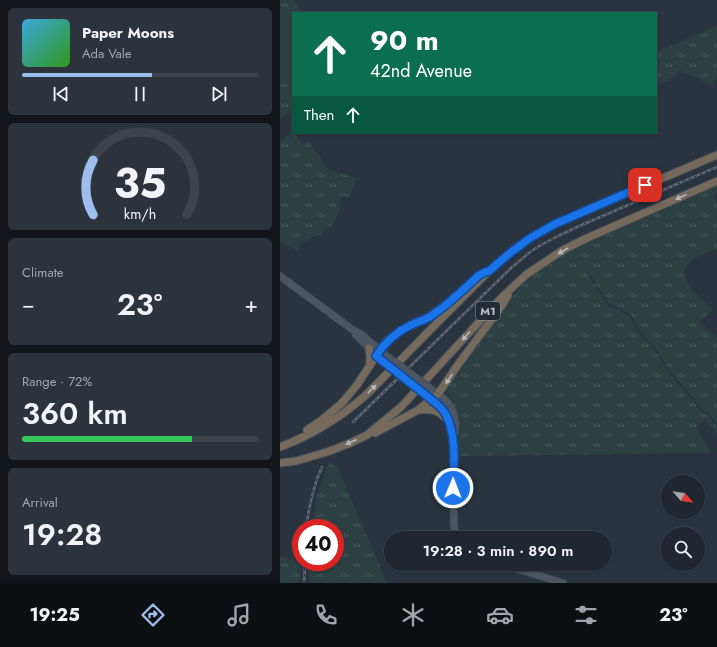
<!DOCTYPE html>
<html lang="en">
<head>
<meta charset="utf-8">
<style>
  :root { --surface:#202730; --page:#2d333c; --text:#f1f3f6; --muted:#a2a5ab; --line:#3d444c; --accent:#9dbeec }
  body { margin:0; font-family:Jost,sans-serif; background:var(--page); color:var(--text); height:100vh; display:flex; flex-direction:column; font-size:15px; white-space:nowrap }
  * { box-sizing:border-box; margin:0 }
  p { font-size:13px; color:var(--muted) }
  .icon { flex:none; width:22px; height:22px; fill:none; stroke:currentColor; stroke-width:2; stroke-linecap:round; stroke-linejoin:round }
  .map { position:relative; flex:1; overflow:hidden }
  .sheet { display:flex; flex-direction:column; gap:8px; padding:8px; background:#12151a; width:280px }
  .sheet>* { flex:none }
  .banner { position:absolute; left:12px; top:12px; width:365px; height:122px; border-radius:0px; box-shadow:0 1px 3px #0004,0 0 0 1px var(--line); background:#0b6e4f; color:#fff; overflow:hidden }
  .needle { width:26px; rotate:118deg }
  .fabs { position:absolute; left:381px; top:475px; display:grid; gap:8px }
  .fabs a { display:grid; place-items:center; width:44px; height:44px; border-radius:50%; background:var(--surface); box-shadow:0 1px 3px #0004,0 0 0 1px var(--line); font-size:20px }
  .speed { position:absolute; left:12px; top:519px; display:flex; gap:8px; font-size:20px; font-weight:700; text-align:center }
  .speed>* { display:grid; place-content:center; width:52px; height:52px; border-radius:50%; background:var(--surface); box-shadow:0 1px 3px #0004,0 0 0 1px var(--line); line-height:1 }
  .speed .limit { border:6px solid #d22; background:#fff; color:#111 }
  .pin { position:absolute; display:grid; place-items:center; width:34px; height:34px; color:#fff; margin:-17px; border-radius:8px; box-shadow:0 2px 6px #0006 }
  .me { position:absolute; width:44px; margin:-22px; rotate:1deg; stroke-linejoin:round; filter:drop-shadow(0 0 3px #0008) }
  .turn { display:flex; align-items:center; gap:14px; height:84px; padding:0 12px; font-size:18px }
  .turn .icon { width:52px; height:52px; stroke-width:2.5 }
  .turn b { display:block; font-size:28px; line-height:34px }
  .then { display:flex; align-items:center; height:38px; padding:0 12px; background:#0003; gap:8px; font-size:15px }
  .big { font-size:30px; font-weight:600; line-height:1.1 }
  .sheet .widget { flex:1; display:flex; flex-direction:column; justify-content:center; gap:6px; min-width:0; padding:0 14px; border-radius:6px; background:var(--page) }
  .sheet .dial { align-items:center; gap:0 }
  .dial svg { height:104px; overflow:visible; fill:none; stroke:var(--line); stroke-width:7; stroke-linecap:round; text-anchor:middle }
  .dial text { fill:var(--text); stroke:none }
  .song { display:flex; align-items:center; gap:12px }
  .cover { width:48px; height:48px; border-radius:6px; background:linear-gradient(135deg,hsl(200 70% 55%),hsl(110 70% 35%)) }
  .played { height:4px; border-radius:2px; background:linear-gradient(90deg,var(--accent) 55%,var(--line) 55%) }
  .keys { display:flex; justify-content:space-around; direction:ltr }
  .heat { display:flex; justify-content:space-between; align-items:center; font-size:22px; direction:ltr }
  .charge { height:6px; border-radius:3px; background:linear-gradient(90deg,#34c759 72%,var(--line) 0) }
  .trip { position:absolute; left:104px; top:531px; width:228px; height:40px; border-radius:20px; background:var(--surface); box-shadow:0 1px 3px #0004,0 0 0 1px var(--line); font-weight:600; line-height:40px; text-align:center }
  .tab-bar { display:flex; height:64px; justify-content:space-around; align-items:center; background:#0d1013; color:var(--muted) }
  .tab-bar .icon { width:28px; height:28px }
  .tab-bar .active { color:var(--accent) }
  .tab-bar b { font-size:18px; color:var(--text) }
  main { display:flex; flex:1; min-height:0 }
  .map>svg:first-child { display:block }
  .grass { fill:url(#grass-tufts) }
  .pitch { fill:#2c3f41 }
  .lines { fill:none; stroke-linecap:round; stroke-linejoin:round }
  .stream { stroke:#1e2c3d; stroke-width:1 }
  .secondary-casing { stroke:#484f59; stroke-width:8 }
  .highway-casing { stroke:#49515a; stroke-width:9 }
  .secondary { stroke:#4d5562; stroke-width:6 }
  .highway { stroke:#756a5c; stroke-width:7 }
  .rail-casing { stroke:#616a76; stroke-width:2.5 }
  .rail { stroke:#232b35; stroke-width:1; stroke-dasharray:3; stroke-linecap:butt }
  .secondary-bridge-casing { stroke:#484f59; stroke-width:8; stroke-linecap:butt }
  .secondary-bridge { stroke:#4d5562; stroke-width:6 }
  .oneway { fill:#b4b8bf }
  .route-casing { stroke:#114b97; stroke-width:10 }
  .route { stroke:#1a73e8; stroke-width:7 }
  .labels { text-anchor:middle; stroke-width:4; stroke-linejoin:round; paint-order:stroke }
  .shield { fill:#232b35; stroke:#8d949d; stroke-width:1 }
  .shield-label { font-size:11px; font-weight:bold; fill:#bbc1ca }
</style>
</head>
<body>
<main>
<section class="sheet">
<div class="widget">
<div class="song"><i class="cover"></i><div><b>Paper Moons</b><p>Ada Vale</p></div></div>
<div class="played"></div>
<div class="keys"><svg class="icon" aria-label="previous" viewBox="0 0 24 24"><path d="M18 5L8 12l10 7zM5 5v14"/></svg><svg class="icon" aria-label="pause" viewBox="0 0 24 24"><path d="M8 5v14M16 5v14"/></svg><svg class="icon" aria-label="next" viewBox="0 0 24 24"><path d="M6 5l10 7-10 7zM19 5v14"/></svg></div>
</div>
<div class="widget dial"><svg viewBox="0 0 100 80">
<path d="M14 69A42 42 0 1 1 86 69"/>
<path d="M14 69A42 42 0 0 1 14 27" stroke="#9dbeec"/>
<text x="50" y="56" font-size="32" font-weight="700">35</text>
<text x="50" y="72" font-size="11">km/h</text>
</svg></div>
<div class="widget"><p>Climate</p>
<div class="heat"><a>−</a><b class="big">23°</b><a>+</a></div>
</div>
<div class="widget"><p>Range · 72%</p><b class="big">360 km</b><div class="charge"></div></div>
<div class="widget"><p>Arrival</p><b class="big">19:28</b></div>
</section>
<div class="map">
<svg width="437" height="583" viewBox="0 0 437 583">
  <defs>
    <pattern id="grass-tufts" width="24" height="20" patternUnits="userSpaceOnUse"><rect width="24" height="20" fill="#2c3f41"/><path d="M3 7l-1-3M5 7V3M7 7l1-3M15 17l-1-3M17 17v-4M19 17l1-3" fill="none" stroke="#49595b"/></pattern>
  </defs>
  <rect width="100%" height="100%" fill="#2a3440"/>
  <path class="grass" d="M0 0H14L23 13H13V14C8 12 4 14 0 16Z
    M437 26V75L432 85 399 70 393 78 376 85V54L379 51Z
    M0 76 6 85H8L13 82V110L0 119Z
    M13 132V133H15L23 145 28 141 49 170 76 178 70 197 62 196 60 205 55 222 41 234 21 243 18 251 2 242 0 244V141Z
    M437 185V192L435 194 433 198 437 201V249C429 252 421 254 414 259 389 275 421 298 433 309L420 322 437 338V434L425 419 416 427 431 453 177 456 179 421C178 413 175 405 170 398 168 395 166 394 164 390L222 310 240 287 263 267 280 255 298 246Z
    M49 462 58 468 107 583H30V562H55V528H32L36 498Z
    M0 556 21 562 19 583H0Z"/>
  <path class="pitch" d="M6 13H10L13 14V82L8 85H6L0 76V16Z"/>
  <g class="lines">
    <path class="stream" d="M308 273 328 304 351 316 356 327 362 336 372 345 390 372 422 411 430 416 437 426"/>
    <g class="secondary-casing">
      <path id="secondary" d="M0 276 73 330 81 334 108 357
        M76 335 103 362
        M150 388C155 392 161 395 165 400 175 409 178 426 173 438L174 525 175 533 177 538
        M145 394C155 402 165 410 169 422 171 427 171 433 173 438
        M222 564 283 583"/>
    </g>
    <g class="highway-casing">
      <path id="highway" d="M89 348 90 356V364
        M139 410C154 408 158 411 169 421
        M27 430 42 420 62 403 77 385 102 347 108 340 122 330 150 316 164 306 191 283
        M95 433 138 410 158 394 177 366 223 304 228 295
        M0 447C32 435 61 417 86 395L158 322 209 271 230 253 250 238 275 224 437 155
        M0 463 16 461 47 452 68 444 87 435 121 407 222 297 247 274 283 250 307 238 437 181"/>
    </g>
    <use href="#secondary" class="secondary"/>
    <use href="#highway" class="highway"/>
    <g class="rail-casing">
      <path id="rail" d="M73 422 231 268 250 252 261 245 276 237 297 227 437 167
        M26 528C29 507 33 486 42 467
        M24 583 25 562"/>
    </g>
    <use href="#rail" class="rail"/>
    <g class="secondary-bridge-casing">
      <path id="secondary-bridge" d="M108 357 150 388
        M103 362 145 394"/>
    </g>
    <use href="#secondary-bridge" class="secondary-bridge"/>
  </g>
  <defs><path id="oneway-solid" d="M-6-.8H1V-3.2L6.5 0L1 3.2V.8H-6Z"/></defs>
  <g class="oneway">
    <use href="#oneway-solid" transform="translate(401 197) rotate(156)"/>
    <use href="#oneway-solid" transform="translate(283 251) rotate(150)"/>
    <use href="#oneway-solid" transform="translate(186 336) rotate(132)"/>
    <use href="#oneway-solid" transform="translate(169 379) rotate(124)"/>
    <use href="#oneway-solid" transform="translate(92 389) rotate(-45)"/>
    <use href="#oneway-solid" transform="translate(71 442) rotate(155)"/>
  </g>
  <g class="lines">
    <g class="route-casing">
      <path id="route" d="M173 488C174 465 177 434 165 413 162 408 157 404 152 400L96 356C105 342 116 332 131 325 137 322 145 320 151 316 168 305 183 290 198 276L205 272 209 271 230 253 250 238 275 224 365 185"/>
    </g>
    <use href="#route" class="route"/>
  </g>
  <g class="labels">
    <rect class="shield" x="196" y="302" width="24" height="18" rx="3"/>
    <g class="shield-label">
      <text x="208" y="315">M1</text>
    </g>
  </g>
</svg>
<div class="fabs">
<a><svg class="needle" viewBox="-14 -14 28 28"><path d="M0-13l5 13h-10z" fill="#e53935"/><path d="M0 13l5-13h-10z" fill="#a2a5ab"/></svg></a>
<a><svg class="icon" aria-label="search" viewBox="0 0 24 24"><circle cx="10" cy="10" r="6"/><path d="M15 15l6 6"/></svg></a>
</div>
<div class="speed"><div class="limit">40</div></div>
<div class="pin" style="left:365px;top:185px;background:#d93025"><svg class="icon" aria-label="arrive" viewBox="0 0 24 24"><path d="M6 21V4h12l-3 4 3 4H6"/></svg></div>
<svg class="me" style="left:173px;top:488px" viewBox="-20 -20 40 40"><circle r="17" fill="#1a73e8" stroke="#fff" stroke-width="3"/><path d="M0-11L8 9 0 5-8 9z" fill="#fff"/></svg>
<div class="trip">19:28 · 3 min · 890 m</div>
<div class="banner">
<div class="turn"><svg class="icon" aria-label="ahead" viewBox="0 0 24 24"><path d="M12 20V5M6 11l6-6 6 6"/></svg><div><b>90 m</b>42nd Avenue</div></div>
<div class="then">Then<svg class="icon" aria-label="ahead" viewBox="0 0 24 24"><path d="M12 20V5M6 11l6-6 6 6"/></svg></div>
</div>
</div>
</main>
<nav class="tab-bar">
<b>19:25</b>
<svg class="icon active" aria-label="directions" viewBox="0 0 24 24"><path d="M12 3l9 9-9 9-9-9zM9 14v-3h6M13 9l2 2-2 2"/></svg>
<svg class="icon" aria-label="music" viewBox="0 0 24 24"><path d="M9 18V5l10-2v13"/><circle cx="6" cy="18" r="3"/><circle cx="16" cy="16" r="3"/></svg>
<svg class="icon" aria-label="phone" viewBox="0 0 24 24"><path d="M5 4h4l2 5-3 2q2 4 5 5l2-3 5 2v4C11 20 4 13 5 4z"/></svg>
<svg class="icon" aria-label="climate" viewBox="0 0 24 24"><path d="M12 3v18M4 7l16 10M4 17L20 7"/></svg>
<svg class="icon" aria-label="car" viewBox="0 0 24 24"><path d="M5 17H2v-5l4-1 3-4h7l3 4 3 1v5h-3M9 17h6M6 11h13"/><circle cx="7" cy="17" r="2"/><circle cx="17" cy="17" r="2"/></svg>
<svg class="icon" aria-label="filters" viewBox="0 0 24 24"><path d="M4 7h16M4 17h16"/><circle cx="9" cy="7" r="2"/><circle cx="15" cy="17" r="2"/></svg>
<b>23°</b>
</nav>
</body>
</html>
